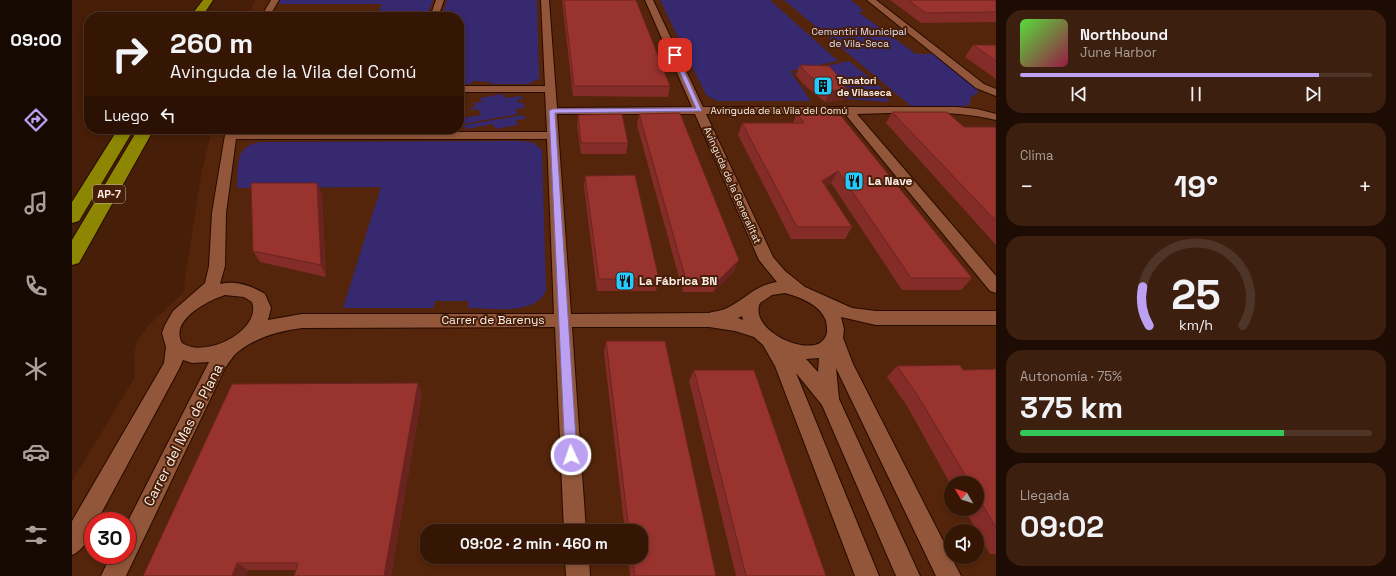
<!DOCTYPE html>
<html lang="es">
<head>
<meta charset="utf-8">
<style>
  :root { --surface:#351605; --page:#3d1f0f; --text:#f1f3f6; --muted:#aa9f9a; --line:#4f3527; --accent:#bca0f2 }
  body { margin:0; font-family:"Space Grotesk",sans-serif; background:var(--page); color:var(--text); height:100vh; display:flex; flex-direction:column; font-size:15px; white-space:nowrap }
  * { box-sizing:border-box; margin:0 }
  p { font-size:13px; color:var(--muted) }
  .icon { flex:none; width:22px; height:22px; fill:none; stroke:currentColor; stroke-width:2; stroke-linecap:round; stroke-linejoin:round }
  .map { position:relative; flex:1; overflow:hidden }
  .drawer { display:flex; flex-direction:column; gap:10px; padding:10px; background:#1d0c03; width:400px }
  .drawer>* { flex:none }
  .top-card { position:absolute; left:12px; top:12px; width:380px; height:122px; border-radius:16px; box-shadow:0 2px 6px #0003,0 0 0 1px var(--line); background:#351605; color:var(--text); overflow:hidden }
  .needle { width:26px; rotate:309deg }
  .fabs { position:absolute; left:872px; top:476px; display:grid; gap:8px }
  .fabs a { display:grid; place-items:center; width:40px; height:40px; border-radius:50%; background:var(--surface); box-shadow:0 2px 6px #0003,0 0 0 1px var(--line); font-size:20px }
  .speed { position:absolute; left:12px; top:512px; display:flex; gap:8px; font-size:20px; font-weight:700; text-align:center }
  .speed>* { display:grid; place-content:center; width:52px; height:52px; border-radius:50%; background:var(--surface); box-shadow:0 2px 6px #0003,0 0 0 1px var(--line); line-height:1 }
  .speed .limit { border:6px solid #d22; background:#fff; color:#111 }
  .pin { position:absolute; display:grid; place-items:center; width:34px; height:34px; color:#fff; margin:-17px; border-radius:8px; box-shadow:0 2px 6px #0006 }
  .me { position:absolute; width:44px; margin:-22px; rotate:357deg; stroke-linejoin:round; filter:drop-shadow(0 0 3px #0008) }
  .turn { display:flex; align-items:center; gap:14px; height:84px; padding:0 20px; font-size:18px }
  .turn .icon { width:52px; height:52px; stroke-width:2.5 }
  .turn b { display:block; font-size:28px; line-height:34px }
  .then { display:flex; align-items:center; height:38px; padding:0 20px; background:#0003; gap:8px; font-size:15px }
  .big { font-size:30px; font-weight:700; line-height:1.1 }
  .drawer .card { flex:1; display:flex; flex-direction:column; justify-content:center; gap:6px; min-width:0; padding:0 14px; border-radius:16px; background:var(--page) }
  .drawer .dial { align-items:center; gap:0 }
  .dial svg { height:104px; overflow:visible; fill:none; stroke:var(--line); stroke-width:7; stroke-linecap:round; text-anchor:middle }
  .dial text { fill:var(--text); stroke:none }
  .song { display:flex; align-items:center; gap:12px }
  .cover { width:48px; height:48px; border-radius:6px; background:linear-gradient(135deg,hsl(110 70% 55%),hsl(340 70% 35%)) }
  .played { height:4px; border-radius:2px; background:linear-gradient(90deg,var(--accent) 85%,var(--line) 85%) }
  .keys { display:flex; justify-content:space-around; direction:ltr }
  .heat { display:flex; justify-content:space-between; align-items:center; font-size:22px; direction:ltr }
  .charge { height:6px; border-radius:3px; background:linear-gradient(90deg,#34c759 75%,var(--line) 0) }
  .trip { position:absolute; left:348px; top:524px; width:228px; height:40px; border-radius:16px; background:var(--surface); box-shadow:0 2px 6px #0003,0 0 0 1px var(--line); font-weight:700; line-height:40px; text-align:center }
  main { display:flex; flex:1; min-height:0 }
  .tab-bar { display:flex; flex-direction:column; width:72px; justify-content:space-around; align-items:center; background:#150902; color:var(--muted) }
  .tab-bar .icon { width:28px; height:28px }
  .tab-bar .selected { color:var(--accent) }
  .tab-bar b { font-size:18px; color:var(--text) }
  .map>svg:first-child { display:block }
  .built { fill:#54250b; fill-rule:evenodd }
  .green { fill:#362970 }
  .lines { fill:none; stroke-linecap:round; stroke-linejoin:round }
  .street-casing { stroke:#260a00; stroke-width:2 }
  .highway-casing { stroke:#260a00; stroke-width:2 }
  .street { fill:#92573a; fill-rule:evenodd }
  .highway { fill:#8c8602; fill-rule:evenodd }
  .wall { fill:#832c28 }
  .shaded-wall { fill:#6a2420 }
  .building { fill:#98332e; stroke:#6a2420 }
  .route { fill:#bca0f2; stroke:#7a689d }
  .labels { text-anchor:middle; stroke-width:4; stroke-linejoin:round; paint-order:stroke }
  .far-park-label { font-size:10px; fill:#e1e0f9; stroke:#471e07 }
  .far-poi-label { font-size:10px; font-weight:bold; fill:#fbede7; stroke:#471e07; text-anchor:start }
  .far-street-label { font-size:10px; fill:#fbede7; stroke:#471e07 }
  .shield { fill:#471e07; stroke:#c5afa4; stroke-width:1 }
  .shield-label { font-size:11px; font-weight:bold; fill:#fbede7 }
  .poi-label { font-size:12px; font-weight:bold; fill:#fbede7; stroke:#471e07; text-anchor:start }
  .street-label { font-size:12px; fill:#fbede7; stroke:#471e07 }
  .near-street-label { font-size:14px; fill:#fbede7; stroke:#471e07 }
</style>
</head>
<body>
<main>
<nav class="tab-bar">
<b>09:00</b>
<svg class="icon selected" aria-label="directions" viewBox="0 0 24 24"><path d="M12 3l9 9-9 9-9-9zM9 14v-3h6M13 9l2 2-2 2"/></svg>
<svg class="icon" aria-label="music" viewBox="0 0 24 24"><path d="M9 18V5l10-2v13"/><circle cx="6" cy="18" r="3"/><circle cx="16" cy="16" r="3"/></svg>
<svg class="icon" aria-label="phone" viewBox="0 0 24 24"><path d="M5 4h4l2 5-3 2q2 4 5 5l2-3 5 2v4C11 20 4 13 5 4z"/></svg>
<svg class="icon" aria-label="climate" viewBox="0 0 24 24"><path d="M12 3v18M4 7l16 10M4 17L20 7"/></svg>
<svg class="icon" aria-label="car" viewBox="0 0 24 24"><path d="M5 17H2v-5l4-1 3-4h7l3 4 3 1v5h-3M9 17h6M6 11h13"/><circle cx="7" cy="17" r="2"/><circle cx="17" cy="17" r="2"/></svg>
<svg class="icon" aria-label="filters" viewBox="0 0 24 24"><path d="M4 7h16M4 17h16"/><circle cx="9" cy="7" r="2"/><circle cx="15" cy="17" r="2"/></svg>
</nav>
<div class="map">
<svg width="924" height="576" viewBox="0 0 924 576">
  <rect width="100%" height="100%" fill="#471e07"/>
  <path class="built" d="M183 0H924V576H0V481L63 377 62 354 65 341 76 326 111 293 129 175 140 129H387V17H176ZM879 483H905V509H879ZM21 521H55V555H21ZM355 531H569V557H355ZM879 531H905V557H879Z"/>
  <path class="green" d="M208 0H361L355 16H304L310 4H206Z
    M375 0H465L467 79 456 84H419L418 82 400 81 399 84H387V17H370Z
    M588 0H698L766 61 718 71 739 101H645L634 95Z
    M712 0H779L792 11 786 12 844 54H863L906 89V93L899 97 897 105 893 106 840 107Z
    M777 61 810 88 817 102 773 99 753 75 722 74 721 73Z
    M430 94 433 98 449 96 451 99 445 100 447 103 450 102 453 108 443 109 446 114 391 124 389 118 409 115 406 109 399 110 398 108 403 107 402 103 410 102 408 98Z
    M451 115 454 119 444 120 446 125 423 129 421 124 394 129 392 125Z
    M449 141 462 143 470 150 474 290C465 316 418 308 396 308V301H363L361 308H271L309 187 165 188C167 166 161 147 188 142Z"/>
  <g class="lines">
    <g class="street-casing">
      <path id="street" d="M199 0H207L197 17H189Z
        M364 0H372L366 17H358Z
        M469 0H477L485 108 620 107 573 0H581L631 107H885L905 109 924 114V120C879 109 831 113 785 114L924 276V293L918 291 773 114H634L701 257 713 271 733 287 780 308 804 311H924V325H804L769 317 772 329 771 338 781 364 889 576H864L764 368 767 399 848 576H824L750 405 724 373 807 576H783L703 366 691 345 682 337 663 331 637 327H500L514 531H492L483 327 230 328C207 331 185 337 167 351 161 355 157 363 153 368L54 576H29L39 555H55V523L137 362 120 363 111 360 107 369 25 521H21C21 534 12 550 0 555V521L92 363 94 347 90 333 93 325 101 311 133 283 137 266 140 213 154 129H166L165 132H475L473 92H387V86H473ZM485 114H623L687 260 705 282C683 285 674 299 655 308 650 311 643 311 637 313L499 314ZM164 139H475L482 314H230L196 320 199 308 193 294C180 286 163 280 148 284L153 266 154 213ZM713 293C731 298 757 308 755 331 755 336 752 340 748 343 728 354 677 328 688 303L700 295ZM153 295 172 297 180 302C190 331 133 359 110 343 97 320 137 300 153 295ZM670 316 671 320 666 318ZM747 358 746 372 734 359Z
        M795 0H804L912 84 924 89V96L904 88Z
        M493 557H517L518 576H494Z"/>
    </g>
    <g class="highway-casing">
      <path id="highway" d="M131 0H141L130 17H118Z
        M46 129H62L7 221 0 223V202Z
        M66 129H82L7 263 0 265V240Z"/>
    </g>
    <use href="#street" class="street"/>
    <use href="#highway" class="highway"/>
  </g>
  <path class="wall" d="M490 0H564L598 86 596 97 501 96Z
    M818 0H924V22L849 23Z
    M901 45H924V79L893 57Z
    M728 65 774 84 772 87 775 89 770 100 753 102 731 84 724 75Z
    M820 112 892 127H924V245L814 123Z
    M725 113 900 278 889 290H830L759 183 754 186 780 227 773 239H719L666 135 670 123H721Z
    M567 114 662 272 641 292H611L565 125Z
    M506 115 556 143 554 154H509L505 126Z
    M513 176 587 279 584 291H525L512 187Z
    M245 183 250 195 254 277 188 262 181 251Z
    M534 341 644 576H558L556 557H569V531H553L532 353Z
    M825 366 891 370 924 369V554H918L892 509H905V483H879V485L835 406 815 377Z
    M622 370 754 576H664L617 381Z
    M346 383 350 394 319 576H222L224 570H176L174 576H71Z"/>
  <path class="shaded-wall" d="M775 89 770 100 753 102 758 91Z
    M766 171 759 183 744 193 750 181Z
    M245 183 250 195 254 277 249 265Z
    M667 260 662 272 641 292 646 281Z
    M346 383 350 394 319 576H312Z
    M165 563 176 570 174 576H160Z"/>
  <path class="building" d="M492 0H564L598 86H502Z
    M836 0H924V12L854 13Z
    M901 45H924V61Z
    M728 65 757 66 774 84H770L775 89 758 91 735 74Z
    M766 112 900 278H839L766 171 750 181 780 227H725L670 123H732L725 113Z
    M820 112H875L892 127H924V221Z
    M608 113 667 260 646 281 614 280 567 114Z
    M550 114 556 143H509L506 115Z
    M563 175 587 279H527L513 176Z
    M179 183H245L249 265 181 251Z
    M534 341H593L644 576H563L560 557H569V531H557Z
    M888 365 891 370 924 369V528L905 495V483H898L846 396 825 366Z
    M622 370H682L754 576H674Z
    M346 383 312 576H222L226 563H165L160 576H71L160 384Z"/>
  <path class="route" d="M603 53 605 55 630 111 483 113 505 455 503 459 499 461 495 459 493 455 477 111 480 109 624 108 600 55Z"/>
  <defs>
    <g id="building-square" transform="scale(1)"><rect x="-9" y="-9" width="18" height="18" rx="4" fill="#24c9fe" stroke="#471e07"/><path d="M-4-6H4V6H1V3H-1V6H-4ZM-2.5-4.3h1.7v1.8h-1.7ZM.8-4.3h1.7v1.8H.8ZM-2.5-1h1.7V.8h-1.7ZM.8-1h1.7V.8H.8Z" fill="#111"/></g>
    <g id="restaurant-square" transform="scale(1)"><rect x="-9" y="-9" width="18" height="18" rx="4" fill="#24c9fe" stroke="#471e07"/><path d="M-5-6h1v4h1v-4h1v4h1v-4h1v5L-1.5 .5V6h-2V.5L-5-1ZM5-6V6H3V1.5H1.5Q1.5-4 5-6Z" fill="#111"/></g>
  </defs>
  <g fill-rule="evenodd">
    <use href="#building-square" x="751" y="86"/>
    <use href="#restaurant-square" x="782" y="181"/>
    <use href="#restaurant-square" x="553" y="281"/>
  </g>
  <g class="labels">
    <g class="far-park-label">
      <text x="787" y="35">Cementiri Municipal<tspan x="787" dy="12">de Vila-Seca</tspan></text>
    </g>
    <g class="far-poi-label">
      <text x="765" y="84">Tanatori<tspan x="765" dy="12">de Vilaseca</tspan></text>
    </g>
    <g class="far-street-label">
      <text x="707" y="114">Avinguda de la Vila del Comú</text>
      <text transform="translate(661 185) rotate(66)" y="4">Avinguda de la Generalitat</text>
    </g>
    <rect class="shield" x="21" y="185" width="32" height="18" rx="3"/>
    <g class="shield-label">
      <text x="37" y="198">AP-7</text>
    </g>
    <g class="poi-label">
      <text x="796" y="185">La Nave</text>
      <text x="567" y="285">La Fábrica BN</text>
    </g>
    <g class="street-label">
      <text x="421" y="324">Carrer de Barenys</text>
    </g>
    <g class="near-street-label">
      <text transform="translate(111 435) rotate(-63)" y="5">Carrer del Mas de Plana</text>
    </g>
  </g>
</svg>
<div class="fabs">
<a><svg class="needle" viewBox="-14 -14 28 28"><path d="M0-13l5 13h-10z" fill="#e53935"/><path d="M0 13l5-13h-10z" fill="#aa9f9a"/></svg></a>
<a><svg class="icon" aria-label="sound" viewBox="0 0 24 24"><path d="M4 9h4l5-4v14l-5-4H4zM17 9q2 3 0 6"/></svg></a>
</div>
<div class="speed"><div class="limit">30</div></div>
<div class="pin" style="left:603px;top:55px;background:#d93025"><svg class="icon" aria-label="arrive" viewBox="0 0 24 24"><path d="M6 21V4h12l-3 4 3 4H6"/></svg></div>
<svg class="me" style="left:499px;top:455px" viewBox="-20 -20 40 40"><circle r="17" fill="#bca0f2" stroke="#fff" stroke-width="3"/><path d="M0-11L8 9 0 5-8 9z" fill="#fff"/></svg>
<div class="trip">09:02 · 2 min · 460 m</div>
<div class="top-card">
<div class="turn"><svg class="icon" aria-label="right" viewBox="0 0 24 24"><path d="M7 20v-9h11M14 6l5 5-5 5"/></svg><div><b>260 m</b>Avinguda de la Vila del Comú</div></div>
<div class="then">Luego<svg class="icon" aria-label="left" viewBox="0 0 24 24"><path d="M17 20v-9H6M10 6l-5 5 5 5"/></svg></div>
</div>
</div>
<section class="drawer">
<div class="card">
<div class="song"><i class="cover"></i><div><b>Northbound</b><p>June Harbor</p></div></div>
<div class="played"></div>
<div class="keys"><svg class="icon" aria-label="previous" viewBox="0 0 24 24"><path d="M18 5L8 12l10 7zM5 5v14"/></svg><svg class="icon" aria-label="pause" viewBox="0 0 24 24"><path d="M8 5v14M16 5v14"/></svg><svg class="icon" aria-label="next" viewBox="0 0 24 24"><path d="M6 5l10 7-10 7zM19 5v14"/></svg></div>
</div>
<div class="card"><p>Clima</p>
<div class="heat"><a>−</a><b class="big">19°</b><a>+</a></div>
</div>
<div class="card dial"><svg viewBox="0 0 100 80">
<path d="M14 69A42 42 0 1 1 86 69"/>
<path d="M14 69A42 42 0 0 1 9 39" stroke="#bca0f2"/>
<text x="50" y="56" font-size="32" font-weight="700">25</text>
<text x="50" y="72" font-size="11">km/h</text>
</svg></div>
<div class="card"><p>Autonomía · 75%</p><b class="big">375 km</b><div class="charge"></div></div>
<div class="card"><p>Llegada</p><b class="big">09:02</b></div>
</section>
</main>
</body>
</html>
